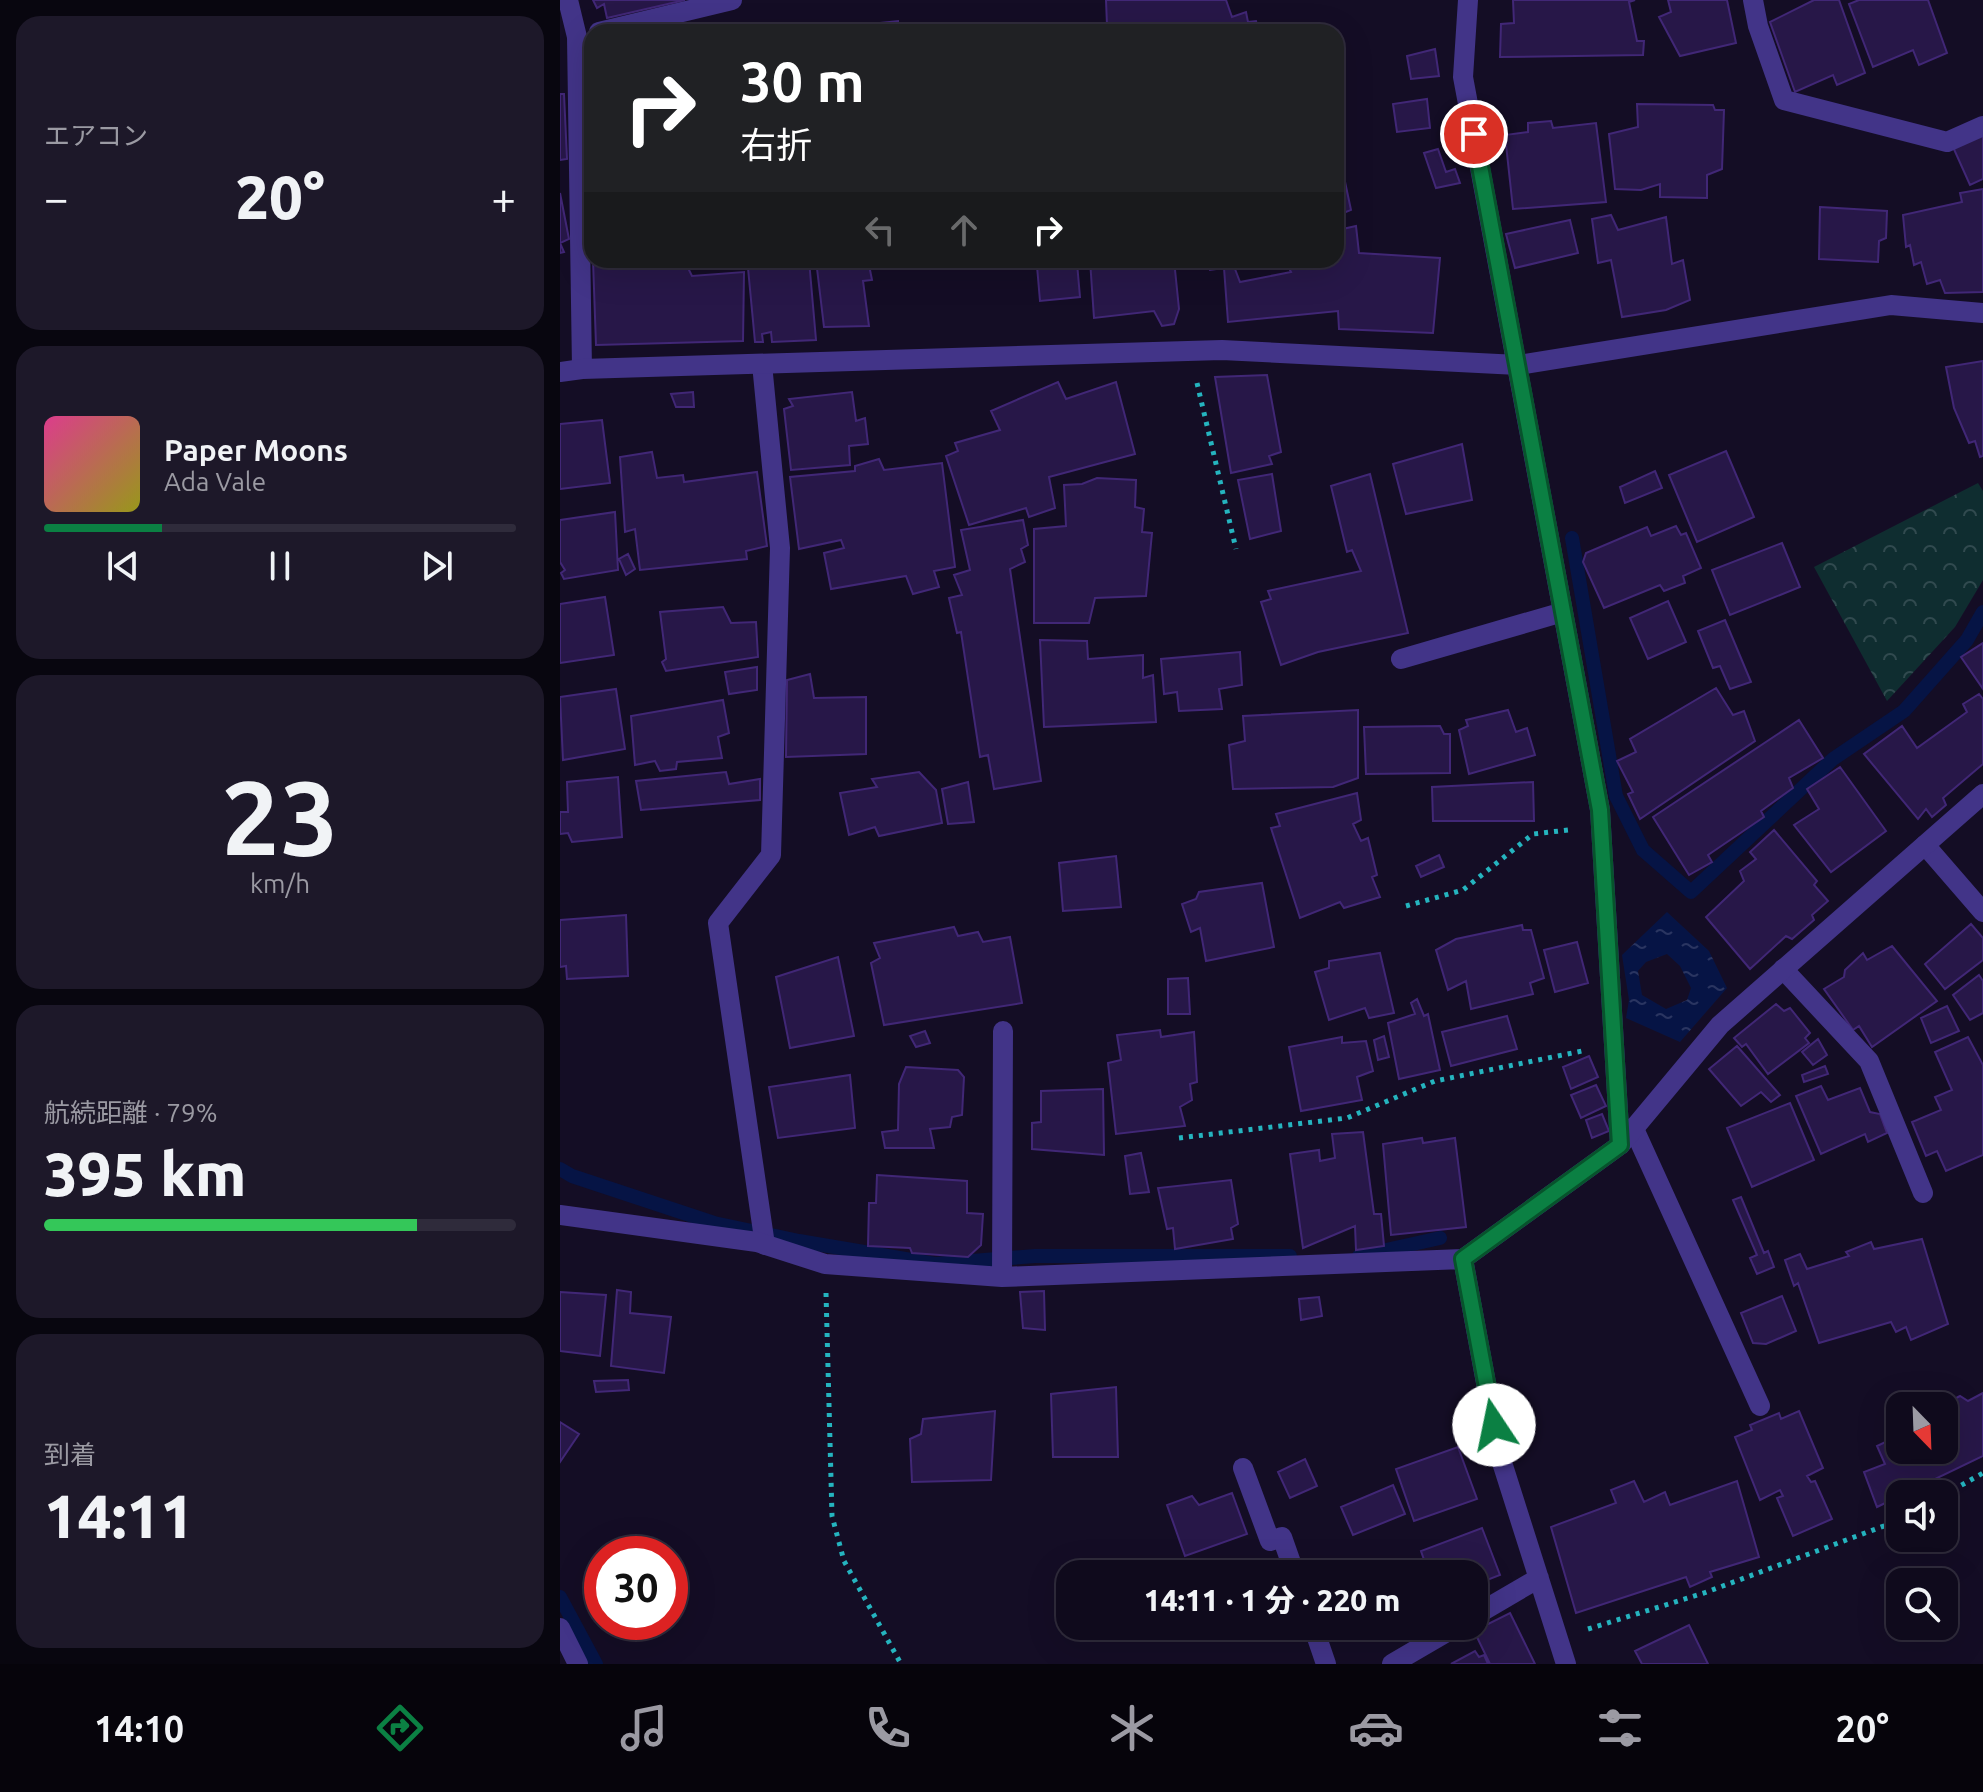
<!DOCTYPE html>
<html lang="ja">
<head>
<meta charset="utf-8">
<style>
  :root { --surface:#0f0a1c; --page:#1d1829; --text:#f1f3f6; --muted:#9b9aa3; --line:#2f2b3b; --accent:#0b8043 }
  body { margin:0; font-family:Ubuntu,"Noto Sans JP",sans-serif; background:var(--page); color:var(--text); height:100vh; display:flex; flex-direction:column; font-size:30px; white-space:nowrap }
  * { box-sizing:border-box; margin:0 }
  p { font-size:26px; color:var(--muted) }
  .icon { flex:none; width:44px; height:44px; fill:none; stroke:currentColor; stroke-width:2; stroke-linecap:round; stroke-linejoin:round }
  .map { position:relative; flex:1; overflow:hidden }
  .details { display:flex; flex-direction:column; gap:16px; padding:16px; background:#08060f; width:560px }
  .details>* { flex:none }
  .banner { position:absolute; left:24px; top:24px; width:760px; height:244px; border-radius:24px; box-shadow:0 8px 32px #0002,0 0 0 2px var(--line); background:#202124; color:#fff; overflow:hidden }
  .needle { width:52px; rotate:157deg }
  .controls { position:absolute; left:1326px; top:1392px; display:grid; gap:16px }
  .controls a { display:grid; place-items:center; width:72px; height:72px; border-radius:16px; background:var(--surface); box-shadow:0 8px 32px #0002,0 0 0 2px var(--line); font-size:40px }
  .speed { position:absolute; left:24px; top:1536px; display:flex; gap:16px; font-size:40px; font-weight:700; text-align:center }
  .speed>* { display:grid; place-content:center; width:104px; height:104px; border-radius:50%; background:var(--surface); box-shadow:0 8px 32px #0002,0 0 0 2px var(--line); line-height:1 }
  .speed .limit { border:12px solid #d22; background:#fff; color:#111 }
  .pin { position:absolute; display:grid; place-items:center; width:68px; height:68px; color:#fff; margin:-34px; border:4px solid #fff; border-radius:50%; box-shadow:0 2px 8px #0007 }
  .me { position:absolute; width:88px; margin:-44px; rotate:349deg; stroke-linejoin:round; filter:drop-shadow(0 0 6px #0008) }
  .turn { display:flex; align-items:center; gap:28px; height:168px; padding:0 24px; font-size:36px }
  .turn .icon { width:104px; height:104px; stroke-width:2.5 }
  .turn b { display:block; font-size:56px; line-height:68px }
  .lanes { display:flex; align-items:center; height:76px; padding:0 24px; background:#0003; justify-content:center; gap:40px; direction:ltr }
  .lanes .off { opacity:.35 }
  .big { font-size:60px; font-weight:800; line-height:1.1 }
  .details .widget { flex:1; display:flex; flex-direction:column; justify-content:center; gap:12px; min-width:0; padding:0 28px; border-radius:24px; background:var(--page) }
  .details .dial { align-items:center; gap:0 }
  .dial b { font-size:104px; line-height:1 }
  .song { display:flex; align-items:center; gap:24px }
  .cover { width:96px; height:96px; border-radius:12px; background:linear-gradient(135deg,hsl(330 70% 55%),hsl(60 70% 35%)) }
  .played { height:8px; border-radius:4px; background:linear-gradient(90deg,var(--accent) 25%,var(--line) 25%) }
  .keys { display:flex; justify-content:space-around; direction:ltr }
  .heat { display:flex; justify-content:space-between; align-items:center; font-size:44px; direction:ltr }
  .charge { height:12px; border-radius:6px; background:linear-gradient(90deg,#34c759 79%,var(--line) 0) }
  .trip { position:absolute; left:496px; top:1560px; width:432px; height:80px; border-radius:24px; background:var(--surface); box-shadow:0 8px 32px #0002,0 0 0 2px var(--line); font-weight:800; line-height:80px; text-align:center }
  .menu { display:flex; height:128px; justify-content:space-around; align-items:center; background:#06040b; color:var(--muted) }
  .menu .icon { width:56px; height:56px }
  .menu .selected { color:var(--accent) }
  .menu b { font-size:36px; color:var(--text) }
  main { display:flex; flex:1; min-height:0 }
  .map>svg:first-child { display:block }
  .forest { fill:url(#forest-crowns) }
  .water { fill:url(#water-ripples); fill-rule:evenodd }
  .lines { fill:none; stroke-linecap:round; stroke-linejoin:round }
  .stream { stroke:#061445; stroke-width:14 }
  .building { fill:#271748; stroke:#412776; stroke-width:2 }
  .path { stroke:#25b4bf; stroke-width:5; stroke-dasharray:4 6; stroke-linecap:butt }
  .lane { stroke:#423488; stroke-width:20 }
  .street { stroke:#423488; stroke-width:20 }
  .route-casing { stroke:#07532c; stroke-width:20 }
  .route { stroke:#0b8043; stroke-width:14 }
</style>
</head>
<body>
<main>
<section class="details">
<div class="widget"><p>エアコン</p>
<div class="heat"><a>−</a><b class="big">20°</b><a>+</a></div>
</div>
<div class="widget">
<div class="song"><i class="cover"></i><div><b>Paper Moons</b><p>Ada Vale</p></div></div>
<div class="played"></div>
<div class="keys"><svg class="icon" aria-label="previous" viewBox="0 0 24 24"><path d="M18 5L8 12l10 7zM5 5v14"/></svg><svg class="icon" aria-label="pause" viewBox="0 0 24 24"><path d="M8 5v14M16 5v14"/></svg><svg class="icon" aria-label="next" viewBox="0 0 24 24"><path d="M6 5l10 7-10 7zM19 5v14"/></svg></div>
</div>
<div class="widget dial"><b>23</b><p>km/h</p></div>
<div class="widget"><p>航続距離 · 79%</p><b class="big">395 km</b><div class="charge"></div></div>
<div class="widget"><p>到着</p><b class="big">14:11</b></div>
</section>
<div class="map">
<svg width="1423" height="1664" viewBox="0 0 1423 1664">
  <defs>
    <pattern id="forest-crowns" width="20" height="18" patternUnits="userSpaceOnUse" patternTransform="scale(2)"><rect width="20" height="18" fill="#0f2d30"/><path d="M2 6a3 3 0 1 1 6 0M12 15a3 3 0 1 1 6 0" fill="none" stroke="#314a4f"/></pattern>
    <pattern id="water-ripples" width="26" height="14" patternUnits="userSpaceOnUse" patternTransform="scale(2)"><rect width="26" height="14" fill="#061445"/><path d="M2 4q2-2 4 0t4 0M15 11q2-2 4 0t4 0" fill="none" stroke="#2a3561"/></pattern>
  </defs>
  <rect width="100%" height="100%" fill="#140d25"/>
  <path class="forest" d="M1418 483 1423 491V580L1395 627 1327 701 1254 567Z"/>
  <path class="water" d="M1107 912 1149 951 1167 988 1120 1042 1066 1018 1069 1000 1062 955ZM1107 954 1120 966 1131 988 1127 1000 1106 1009 1082 995 1078 971 1086 962Z"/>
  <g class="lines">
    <path class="stream" d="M1012 538 1056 796 1083 850 1131 892 1273 759 1344 711 1407 640 1423 612
      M0 1169 12 1176 154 1223 239 1241 375 1264 475 1256H730
      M799 1256 880 1238
      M0 1597 36 1664"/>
  </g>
  <path class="building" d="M33 0H125L47 18 44 4 37 8Z
    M546 0H666L672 17 686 12 688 22 696 21 699 32H537L536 28 547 25Z
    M953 0H1075L1069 2 1077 41H1084L1083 55 940 57 941 24 954 23Z
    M1108 0H1167L1176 43 1120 56 1099 17 1111 12Z
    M1254 0H1279L1305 73 1277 85 1273 75 1235 92 1210 22Z
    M1299 0H1368L1387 53 1359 65 1353 50 1313 67 1289 4Z
    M338 21V32H292V26Z
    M875 49 879 76 851 79 847 56Z
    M0 94H4L7 159 0 160Z
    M867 99 870 128 837 132 833 104Z
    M1077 104 1153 105 1155 110H1164L1162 169 1147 175V198L1100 197V184L1081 190 1055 189 1049 134 1078 127Z
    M991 121 993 128 1036 123 1046 202 953 209 945 135 968 132V123Z
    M1423 135V179L1410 185 1393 147Z
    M878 149 886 172 895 169 900 183 876 188 864 153Z
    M784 177 791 210 776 216V178Z
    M1423 189V292L1385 293 1380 280 1367 284 1361 262 1354 265 1350 245 1346 247 1343 215 1402 202 1400 193Z
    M0 193 9 239 0 243 4 252 0 253Z
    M1260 207 1327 211 1326 238 1319 241 1318 262 1259 259Z
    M1051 215 1058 230 1106 217 1112 264 1123 260 1130 300 1106 310 1062 317 1051 260 1038 263 1032 219Z
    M1010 220 1018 253 955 268 946 234Z
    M776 223 778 230 796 226 799 253 880 258 873 333 779 329 778 311 668 322 664 268 650 270 647 261 632 262V260H706L675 269 680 282 731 272 725 260H776Z
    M33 260H78V269H98L104 260 125 262 132 276 184 272 183 341 36 345Z
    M221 260H249L256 340 212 342 211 332 202 334 203 342H195L188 268 221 262Z
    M256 260H308L312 280 303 281 309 326 264 327Z
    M530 260H614L619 309 614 324 602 326 594 311 534 318Z
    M517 263 520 297 480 301 477 266Z
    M1423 361V456L1420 457 1415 441 1409 443 1394 408 1386 367Z
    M707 375 721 452 709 456 712 464 671 473 655 377Z
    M498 382 506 399 556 382 575 454 489 477 495 508 469 517 466 508 409 525 386 456 398 451 395 443 440 430 431 411Z
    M133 392 134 407H116L111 394Z
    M292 392 296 421 305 418 308 444 289 446 290 465 231 470 224 409 233 406 229 399Z
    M42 420 50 483 0 489V424Z
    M902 444 912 500 846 514 833 464Z
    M1166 451 1194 517 1137 542 1109 475Z
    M92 452 97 478 123 475 124 482 197 472 207 546 186 551 187 559 80 570 75 529 65 532 60 457Z
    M319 459 324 470 382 463 395 567 374 571 379 587 353 594 346 576 271 589 264 553 284 548 281 540 239 549 230 477 295 471V466Z
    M1095 471 1102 488 1065 503 1060 487Z
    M712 474 721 531 690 539 678 480Z
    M810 474 848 633 758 652 721 665 701 602 711 599 708 591 801 571 792 550 787 552 771 486Z
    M537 478 576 480 575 507 584 509 582 532 592 533 586 596 535 598 529 623H474V529L506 526 504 485 522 484Z
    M55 512 58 570 4 579 1 573 5 570 0 562V520Z
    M463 520 468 545 461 549 465 562 450 569 481 781 434 789 428 755 420 757 401 632 397 633 389 598 402 595 394 575 410 570 401 530Z
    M1116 526 1121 535 1126 533 1141 568 1123 576 1125 583 1104 591 1100 585 1044 608 1023 562 1026 553 1087 527 1091 536Z
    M1222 543 1240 587 1170 615 1152 570Z
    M68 554 75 569 66 575 59 559Z
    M45 597 54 655 0 663V604Z
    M1108 601 1126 642 1088 659 1070 618Z
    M163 607 171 623 196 622 198 657 106 671 102 662 106 659 100 612Z
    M1165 620 1191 682 1170 689 1160 666 1153 668 1138 631Z
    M480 640 527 641 528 659 583 655V678L593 675 596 722 484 727Z
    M1423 643V689L1401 657Z
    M680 652 682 685 659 689 662 709 619 711 617 692 604 694 601 659Z
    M197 667V690L169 694 165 672Z
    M250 674 254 698 306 697V754L226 757 227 680Z
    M1156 688 1173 715 1184 711 1195 741 1080 819 1068 794 1073 792 1057 761 1076 752 1070 739Z
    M56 689 65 749 3 760 0 697Z
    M1419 694 1423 699V764L1383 798 1386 805 1372 817 1366 809 1358 819 1304 754 1342 726 1357 748 1407 712 1403 704Z
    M163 700 169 733 158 737 162 758 117 762 116 769 100 771 95 761 75 765 71 716Z
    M798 710V778L773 787 673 789 669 745 685 741 683 716Z
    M948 710 956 732 967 728 975 755 909 774 899 730 908 726 906 720Z
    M1239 720 1263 758 1229 778 1233 788 1201 811 1204 817 1148 855 1152 862 1129 875 1093 817Z
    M880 726 884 734H890V773L806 774 804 727Z
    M1280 767 1326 831 1271 872 1234 825 1259 809 1247 789Z
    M166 772 169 784 200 779V800L81 810 76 781Z
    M359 772 376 790 382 823 319 836 315 827 289 835 280 793 317 787 312 779Z
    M58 777 62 837 12 842 8 833 0 834V812H8L7 782Z
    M408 782 414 822 388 824 382 789Z
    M973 782 974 821H873L872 787Z
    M797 793 801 820 793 824 801 841 808 838 817 875 812 877 820 897 784 908 780 902 740 918 711 828 720 826 716 814Z
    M1214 830 1257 881 1254 885 1268 901 1252 915 1254 920 1232 939 1226 936 1190 969 1146 917 1184 881 1180 871 1196 859 1190 852Z
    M879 855 884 867 861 877 856 866Z
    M556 856 561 907 503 911 499 863Z
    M702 883 714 947 646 961 640 928 631 932 622 904 636 899 639 892Z
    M66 915 68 976 7 979 6 966 0 967V920Z
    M1411 924 1423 938V960L1385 989 1365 964Z
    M962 925 963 930H971L984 978 970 983 973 994 911 1009 906 981 888 990 876 950 896 939Z
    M394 927 398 936 418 932 423 942 450 937 462 1003 324 1025 311 963 320 958 314 943Z
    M1017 942 1028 983 995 992 984 950Z
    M1332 946 1377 1001 1312 1047 1299 1026 1293 1030 1264 989 1284 977 1285 970 1303 953 1307 960Z
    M820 953 834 1013 809 1018 805 1008 769 1020 755 972 769 968V961Z
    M278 957 294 1036 230 1048 216 977Z
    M1419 975 1423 981V1013L1410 1020 1393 995Z
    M628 978 630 1014H608V979Z
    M857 999 864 1016 868 1014 880 1070 839 1079 828 1023 855 1014 851 1003Z
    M1216 1004 1224 1011 1230 1008 1250 1033 1245 1038 1249 1043 1208 1074 1186 1044 1182 1047 1174 1038Z
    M1387 1006 1399 1031 1371 1043 1361 1018Z
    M947 1016 957 1049 891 1066 882 1032Z
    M600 1030 601 1037 634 1032 637 1082 630 1084 632 1100 620 1107 625 1126 556 1134 548 1063 561 1060 557 1035Z
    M365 1031 370 1043 356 1047 350 1036Z
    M824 1036 829 1057 818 1060 814 1040Z
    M782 1037V1043L806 1041 813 1071 797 1077 802 1100 741 1111 729 1047Z
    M1408 1037 1423 1065V1155L1386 1171 1377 1151 1366 1156 1352 1122 1381 1110 1375 1097 1392 1090 1375 1052Z
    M1258 1039 1267 1055 1253 1065 1242 1052Z
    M1177 1046 1220 1095 1211 1102 1201 1092 1181 1106 1149 1069Z
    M1029 1056 1038 1077 1011 1089 1003 1067Z
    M1265 1066 1268 1074 1244 1082 1242 1075Z
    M346 1067 398 1070 404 1077 402 1115 392 1117 390 1127 370 1129 374 1148H325L322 1132 338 1130 339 1084Z
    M290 1075 295 1128 218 1138 209 1087Z
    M1036 1085 1046 1106 1021 1118 1011 1095Z
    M1261 1086 1268 1100 1300 1088 1310 1112 1320 1114 1327 1133 1308 1142 1305 1134 1261 1154 1236 1096Z
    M543 1089 544 1155 472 1149V1123L481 1122V1091Z
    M1230 1103 1254 1160 1192 1187 1167 1128Z
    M1042 1114 1049 1131 1032 1138 1026 1120Z
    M803 1132 814 1214H821L824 1246 796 1250 795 1226 743 1248 730 1154 759 1150 760 1161 775 1158 772 1134Z
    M862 1138 863 1143 895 1138 906 1227 831 1235 823 1144Z
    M581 1153 589 1192 570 1194 565 1156Z
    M317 1175 407 1181V1213L423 1214 421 1245 408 1257 352 1253 350 1248 308 1246 309 1203H316Z
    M671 1180 678 1224 671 1228 673 1239 615 1249 613 1228 607 1229 598 1188Z
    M1181 1197 1204 1253 1208 1251 1214 1267 1197 1274 1190 1258 1197 1255 1173 1200Z
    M1362 1239 1388 1324 1351 1340 1346 1327 1336 1332 1331 1322 1259 1343 1238 1283 1234 1286 1225 1260 1240 1254 1247 1269 1289 1256 1286 1252 1311 1242 1314 1249Z
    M57 1290 71 1292 70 1313 111 1317 104 1373 51 1366Z
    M484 1291 485 1330 463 1328 460 1292Z
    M0 1292 46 1295 40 1356 0 1351Z
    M1222 1296 1236 1331 1206 1344 1193 1343 1181 1313Z
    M759 1297 762 1316 741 1320 739 1299Z
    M68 1380 69 1390 36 1392 34 1381Z
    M556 1387 558 1457H493L491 1394Z
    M1423 1393V1456L1317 1507 1304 1472 1325 1464 1317 1446 1340 1435V1450H1384V1406H1381L1400 1396 1408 1401Z
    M435 1411 431 1480 352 1482 350 1439 361 1434 363 1419Z
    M1239 1411 1263 1468 1247 1476 1251 1482 1255 1481 1272 1519 1233 1536 1217 1498 1223 1496 1220 1490 1200 1500 1175 1437 1192 1430 1190 1425 1219 1413 1221 1419Z
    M0 1422 19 1434 0 1462Z
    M898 1447 917 1499 854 1521 836 1469Z
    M745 1459 757 1486 730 1498 718 1472Z
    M1074 1481 1084 1502 1105 1492 1110 1505 1177 1481 1199 1557 1150 1572 1152 1577 1130 1587 1126 1577 1016 1613 991 1527 1056 1503 1051 1490Z
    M833 1485 845 1514 793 1535 781 1507Z
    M672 1493 687 1534 625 1556 607 1505 632 1496 639 1505Z
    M922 1528 940 1575 914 1585V1574H869L861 1551Z
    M693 1563 696 1574H657Z
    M950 1613 975 1664H930L914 1631Z
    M1129 1625 1148 1664H1082L1075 1651Z
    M791 1626H832L795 1638Z
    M915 1651 919 1657 924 1655 928 1664H891Z"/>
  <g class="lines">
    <path class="path" d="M637 383 676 549
      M846 906 903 890 973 834 1008 830
      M619 1138 787 1118 875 1081 1022 1051
      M266 1293 272 1516 284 1561 341 1664
      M1384 1495 1423 1473
      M1028 1629 1144 1593 1340 1520"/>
    <path class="lane" d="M8 0 17 37 22 369
      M1193 0 1198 26 1224 100 1387 142 1423 126
      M39 32 172 0
      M202 364 220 548 211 855 158 923 205 1245
      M1365 845 1423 912
      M1223 969 1309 1061 1363 1193
      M1074 1129 1200 1406
      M0 1628 18 1664"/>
    <path class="street" d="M908 0 903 77 1040 810 1060 1145
      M0 372 22 369 662 350 958 365 1331 305 1423 313
      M841 659 1003 612
      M0 1215 197 1242 265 1264 442 1277 903 1259 1060 1145 1160 1025 1423 794
      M903 1259 939 1453 1006 1664
      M442 1277 443 1031
      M683 1468 710 1541 722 1537 735 1574
      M914 1616 979 1578
      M753 1626 766 1664
      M832 1664 897 1626"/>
  </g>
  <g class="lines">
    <g class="route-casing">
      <path id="route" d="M914 134 1040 810 1060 1145 903 1259 934 1425"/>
    </g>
    <use href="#route" class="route"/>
  </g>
</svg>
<div class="controls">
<a><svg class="needle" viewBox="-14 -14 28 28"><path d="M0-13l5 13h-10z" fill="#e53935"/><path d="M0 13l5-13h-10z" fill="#9b9aa3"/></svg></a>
<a><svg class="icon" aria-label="sound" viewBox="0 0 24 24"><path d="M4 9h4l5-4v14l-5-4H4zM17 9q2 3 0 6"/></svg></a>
<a><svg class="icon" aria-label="search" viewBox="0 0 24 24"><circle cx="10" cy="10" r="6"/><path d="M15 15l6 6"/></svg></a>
</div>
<div class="speed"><div class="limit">30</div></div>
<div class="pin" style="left:914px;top:134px;background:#d93025"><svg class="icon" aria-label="arrive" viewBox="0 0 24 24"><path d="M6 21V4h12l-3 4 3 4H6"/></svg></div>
<svg class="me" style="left:934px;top:1425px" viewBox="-20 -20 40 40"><circle r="19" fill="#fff"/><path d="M0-13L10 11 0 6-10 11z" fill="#0b8043"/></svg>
<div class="trip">14:11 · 1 分 · 220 m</div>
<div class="banner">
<div class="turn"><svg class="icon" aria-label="right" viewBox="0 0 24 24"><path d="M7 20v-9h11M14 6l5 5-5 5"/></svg><div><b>30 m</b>右折</div></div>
<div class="lanes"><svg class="icon off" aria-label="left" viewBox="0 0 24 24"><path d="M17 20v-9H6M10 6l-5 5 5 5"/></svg><svg class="icon off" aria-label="ahead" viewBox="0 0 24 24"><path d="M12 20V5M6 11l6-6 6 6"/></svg><svg class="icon" aria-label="right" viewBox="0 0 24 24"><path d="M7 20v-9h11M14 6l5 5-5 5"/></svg></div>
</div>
</div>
</main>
<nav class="menu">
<b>14:10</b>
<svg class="icon selected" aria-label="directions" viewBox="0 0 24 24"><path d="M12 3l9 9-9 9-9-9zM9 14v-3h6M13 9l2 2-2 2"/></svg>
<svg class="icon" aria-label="music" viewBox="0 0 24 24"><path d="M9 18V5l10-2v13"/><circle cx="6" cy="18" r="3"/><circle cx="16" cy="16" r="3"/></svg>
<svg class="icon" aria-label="phone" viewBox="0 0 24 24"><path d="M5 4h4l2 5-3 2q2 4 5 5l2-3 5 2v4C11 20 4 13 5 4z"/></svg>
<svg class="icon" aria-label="climate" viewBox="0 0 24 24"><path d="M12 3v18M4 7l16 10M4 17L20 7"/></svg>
<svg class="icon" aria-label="car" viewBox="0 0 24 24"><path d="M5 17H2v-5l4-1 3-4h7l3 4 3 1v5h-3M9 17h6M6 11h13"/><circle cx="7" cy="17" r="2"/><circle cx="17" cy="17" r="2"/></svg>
<svg class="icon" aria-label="filters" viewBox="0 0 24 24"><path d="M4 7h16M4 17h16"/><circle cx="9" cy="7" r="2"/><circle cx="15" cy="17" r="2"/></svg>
<b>20°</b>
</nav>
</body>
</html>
